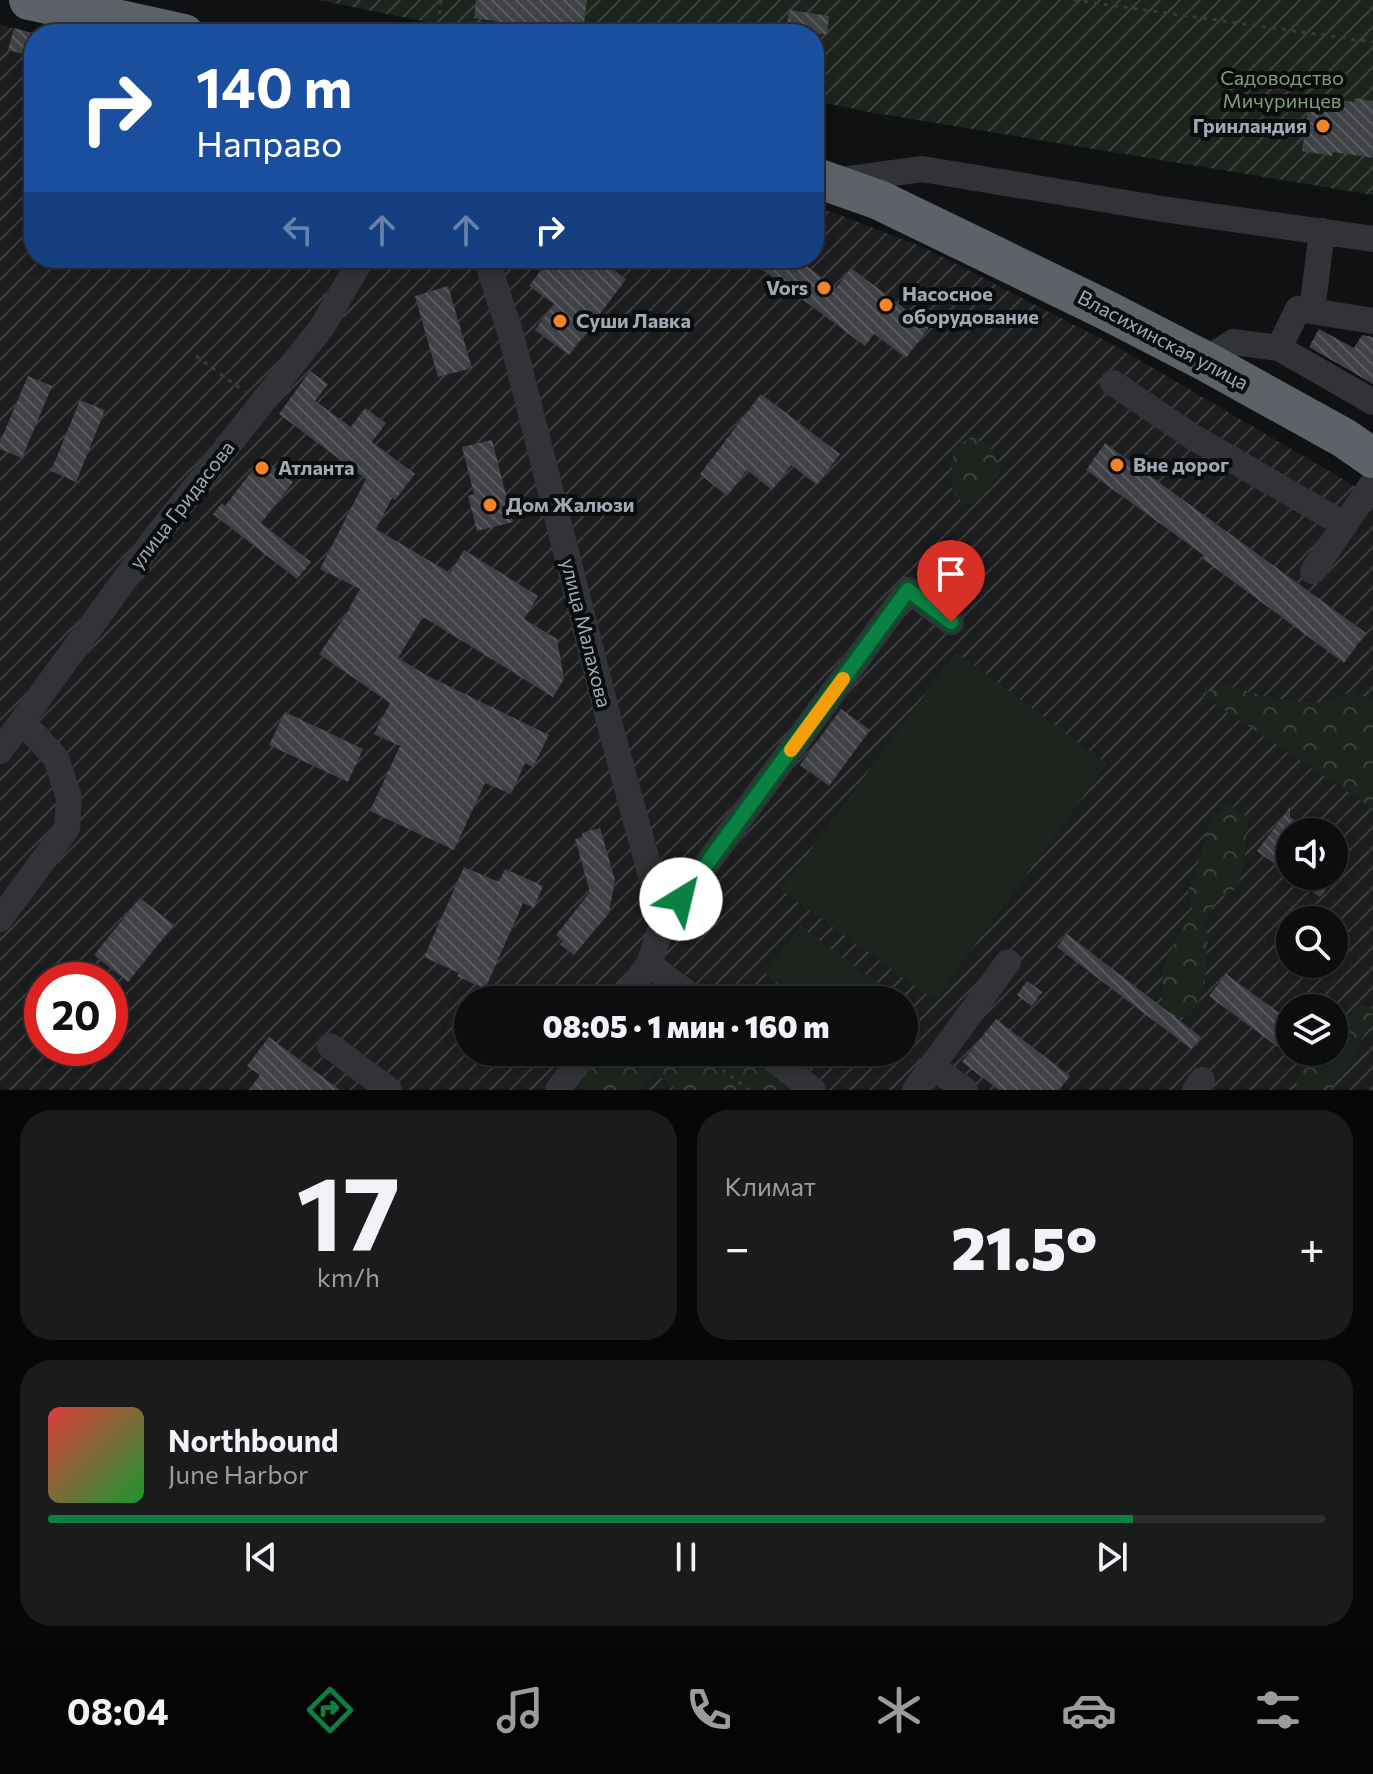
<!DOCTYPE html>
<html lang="ru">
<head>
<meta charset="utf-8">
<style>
  :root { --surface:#0c0d0e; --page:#1a1b1c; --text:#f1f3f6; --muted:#9a9c9e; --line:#2c2d2e; --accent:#0b8043 }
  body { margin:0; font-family:Commissioner,sans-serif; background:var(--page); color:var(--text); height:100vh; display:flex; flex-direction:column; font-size:30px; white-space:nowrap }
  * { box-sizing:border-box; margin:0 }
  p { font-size:26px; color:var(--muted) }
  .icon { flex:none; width:44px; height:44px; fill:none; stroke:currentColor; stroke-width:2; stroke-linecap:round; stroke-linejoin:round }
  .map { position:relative; height:1090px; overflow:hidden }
  .sheet { display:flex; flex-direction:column; gap:20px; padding:20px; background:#070708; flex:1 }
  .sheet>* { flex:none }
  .guide { position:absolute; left:24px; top:24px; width:800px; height:244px; border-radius:32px; box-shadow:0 4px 12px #0003,0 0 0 2px var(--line); background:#1a4fa0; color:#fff; overflow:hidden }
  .fabs { position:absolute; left:1276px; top:818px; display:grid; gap:16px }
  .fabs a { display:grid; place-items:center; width:72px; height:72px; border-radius:50%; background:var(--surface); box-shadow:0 4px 12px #0003,0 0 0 2px var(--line); font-size:40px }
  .speed { position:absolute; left:24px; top:962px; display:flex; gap:16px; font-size:40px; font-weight:700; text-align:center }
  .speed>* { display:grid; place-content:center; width:104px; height:104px; border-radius:50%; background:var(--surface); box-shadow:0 4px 12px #0003,0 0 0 2px var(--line); line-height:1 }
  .speed .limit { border:12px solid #d22; background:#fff; color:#111 }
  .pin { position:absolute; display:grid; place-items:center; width:68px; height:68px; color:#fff; margin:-82px -34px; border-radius:50% 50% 50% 0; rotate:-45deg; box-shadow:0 0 8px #0007 }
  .pin .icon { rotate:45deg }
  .me { position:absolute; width:88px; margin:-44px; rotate:36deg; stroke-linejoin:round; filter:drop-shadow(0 0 6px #0008) }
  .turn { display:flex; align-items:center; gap:28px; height:168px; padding:0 40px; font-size:36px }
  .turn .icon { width:104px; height:104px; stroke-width:2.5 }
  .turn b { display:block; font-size:56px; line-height:68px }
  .lanes { display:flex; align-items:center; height:76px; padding:0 40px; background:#0003; justify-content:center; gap:40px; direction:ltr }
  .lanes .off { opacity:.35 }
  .big { font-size:60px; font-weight:800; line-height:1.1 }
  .sheet .widget { flex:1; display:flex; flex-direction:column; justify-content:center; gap:12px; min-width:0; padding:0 28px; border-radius:32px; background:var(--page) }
  .sheet .dial { align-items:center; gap:0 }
  .dial b { font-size:104px; line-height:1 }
  .song { display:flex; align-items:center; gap:24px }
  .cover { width:96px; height:96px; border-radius:12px; background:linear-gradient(135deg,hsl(0 70% 55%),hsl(130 70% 35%)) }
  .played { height:8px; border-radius:4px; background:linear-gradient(90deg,var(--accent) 85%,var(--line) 85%) }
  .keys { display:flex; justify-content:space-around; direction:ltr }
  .heat { display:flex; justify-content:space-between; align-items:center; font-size:44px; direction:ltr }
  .sheet .tiles { flex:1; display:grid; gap:20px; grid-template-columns:1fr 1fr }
  .widget:last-child { grid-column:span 2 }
  .trip { position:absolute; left:454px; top:986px; width:464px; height:80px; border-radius:40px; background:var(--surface); box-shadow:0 4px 12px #0003,0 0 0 2px var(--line); font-weight:800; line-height:80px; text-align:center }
  .tab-bar { display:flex; height:128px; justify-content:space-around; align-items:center; background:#050506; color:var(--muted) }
  .tab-bar .icon { width:56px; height:56px }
  .tab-bar .selected { color:var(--accent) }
  .tab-bar b { font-size:36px; color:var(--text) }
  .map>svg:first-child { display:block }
  .industrial { fill:url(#industrial-furrows); fill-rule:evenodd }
  .green { fill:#1d241d }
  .forest { fill:url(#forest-crowns) }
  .garden { fill:url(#garden-furrows) }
  .building { fill:url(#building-back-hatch) }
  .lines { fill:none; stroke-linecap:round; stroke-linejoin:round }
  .path { stroke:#373a3e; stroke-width:3; stroke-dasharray:4 6; stroke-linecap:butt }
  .minor { stroke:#313337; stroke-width:26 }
  .highway { stroke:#5d6268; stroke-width:40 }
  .route-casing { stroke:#07532c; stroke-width:20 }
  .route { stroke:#0b8043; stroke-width:14 }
  .slow { stroke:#f59e0b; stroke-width:14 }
  .poi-dot { fill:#f28328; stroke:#0b0c0d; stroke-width:3 }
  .labels { text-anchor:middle; stroke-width:8; stroke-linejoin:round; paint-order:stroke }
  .park-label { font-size:20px; fill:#7e9e78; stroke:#0b0c0d }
  .poi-label { font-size:20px; font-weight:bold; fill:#a1aab3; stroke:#0b0c0d; text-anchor:start }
  .street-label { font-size:20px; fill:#a1aab3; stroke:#0b0c0d }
</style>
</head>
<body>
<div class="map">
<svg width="1373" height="1090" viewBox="0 0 1373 1090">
  <defs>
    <pattern id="industrial-furrows" width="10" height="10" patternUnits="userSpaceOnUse" patternTransform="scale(2)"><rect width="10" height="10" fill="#1c1d1f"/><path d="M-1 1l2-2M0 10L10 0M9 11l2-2" fill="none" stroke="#3a3b3d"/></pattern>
    <pattern id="forest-crowns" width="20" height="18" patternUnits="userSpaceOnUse" patternTransform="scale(2)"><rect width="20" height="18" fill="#1d241d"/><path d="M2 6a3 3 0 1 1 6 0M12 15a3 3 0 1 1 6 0" fill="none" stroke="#3b413b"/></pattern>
    <pattern id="garden-furrows" width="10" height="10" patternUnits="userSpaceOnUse" patternTransform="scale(2)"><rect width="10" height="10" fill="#1d241d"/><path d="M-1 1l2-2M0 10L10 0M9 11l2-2" fill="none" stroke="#3b413b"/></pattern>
    <pattern id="building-back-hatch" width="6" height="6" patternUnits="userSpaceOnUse" patternTransform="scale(2)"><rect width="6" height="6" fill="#3f4145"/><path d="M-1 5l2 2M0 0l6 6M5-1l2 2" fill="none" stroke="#585a5d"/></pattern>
  </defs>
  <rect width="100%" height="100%" fill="#101112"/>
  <path class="industrial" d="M0 24 34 36V258H814V205L925 248 1119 348 1373 497V1090H0ZM1290 832H1334V876H1290ZM1290 920H1334V964H1290ZM42 980H110V1048H42ZM468 1000H904V1052H468ZM1290 1008H1334V1052H1290Z"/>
  <path class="green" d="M956 652 1107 764 935 1000 781 890Z
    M800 926 891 993 886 1000H801L765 974Z"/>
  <path class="forest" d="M972 437C993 449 995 448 1000 473L978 501 967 504C964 502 958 499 956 496 949 489 952 459 954 448Z
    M1224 685 1272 698 1318 703 1353 691 1373 701V809L1200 694Z
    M1227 803 1247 817C1246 835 1247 877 1234 890 1230 894 1222 896 1216 898L1205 926 1208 937 1204 991 1197 1005 1187 1017H1170L1162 1002V969L1192 908 1188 890 1195 876 1208 829 1216 815Z
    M1359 1004 1371 1006 1373 1019 1344 1071 1330 1090H1296C1298 1065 1308 1052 1334 1052 1334 1025 1342 1023 1359 1004Z
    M600 1052H742L792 1090H677L654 1073 642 1090H580V1084Z"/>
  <path class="garden" d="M318 0H1373V195L869 112 814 101V34H486Z"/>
  <path class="building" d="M476 0H587L583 33 474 18Z
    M789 10 829 16 827 34H786Z
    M14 28 36 34H34V42L30 56 8 50Z
    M1310 96 1354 102 1355 98 1373 101V158L1333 152 1332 156 1302 151Z
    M550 258H598L626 279 569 355 535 330 554 304 529 286Z
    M747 258H796L836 288 851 268 929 327 906 358 874 334 865 346Z
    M448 286 472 368 438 377 415 296Z
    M1319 329 1354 348 1362 335 1373 337V384L1309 347Z
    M310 371 328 384 315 401 351 427 365 408 386 423 372 442 415 474 395 500 392 498 376 529 450 573 464 550 538 596 524 619 557 639 564 679 553 697 423 617 398 658 426 675 549 735 533 767 525 763 511 794 485 783 454 850 370 811 400 746 374 734 390 703 319 654 350 609 349 608 360 589 320 569 366 479 279 414Z
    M28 376 52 386 22 458 0 449V442Z
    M761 394 840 454 817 485 791 465 772 490 747 470 727 496 700 474Z
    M80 400 105 410 76 482 51 471Z
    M492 440 513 522 477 531 468 496 474 494 462 447Z
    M1105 443 1366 633 1344 663 1203 559 1205 556 1086 470Z
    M262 458 293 482 261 523 311 562 297 579 213 514 222 503 225 506Z
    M841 709 870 730 829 786 800 765Z
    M285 712 363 749 348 782 269 745Z
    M1290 807V817L1311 832H1290V875L1257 851Z
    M600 828 615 880 609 913 574 955 560 944 563 941 556 935 590 892 575 839 583 837 582 833Z
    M464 867 499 882 505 869 543 886 534 908 523 903 485 989 457 976 459 973 424 957Z
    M1291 876H1336L1320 897Z
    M140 898 174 925 128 982 94 955Z
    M1067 934 1201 1037 1191 1049 1057 947Z
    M1226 974 1290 1021V1056L1209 996Z
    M1027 981 1042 992 1032 1006 1017 995Z
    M996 1019 1070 1076 1059 1090H999L962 1062Z
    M269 1037 340 1090H249L260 1075 247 1066Z"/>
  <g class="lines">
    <path class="path" d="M1074 0 1373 42
      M437 34 441 0
      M196 356 245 392
      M698 1052 749 1090"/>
    <path class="minor" d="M835 181 922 169 1162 209 1373 239
      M486 258 511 335 612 733 655 890 662 925 649 964 622 1000
      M1312 311 1322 231
      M1279 348 1298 309 1373 321
      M1205 361 1233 342 1279 348 1373 402
      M1113 383 1193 437 1345 525
      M1313 571 1373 483
      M0 751 155 538 322 327 362 258
      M0 919 67 828 69 798 56 758 35 735 20 724
      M662 925 908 590 951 622
      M649 964 696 1000
      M330 1046 389 1090
      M764 1052 813 1090
      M932 1066 1008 962
      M558 1090 585 1052
      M915 1090 932 1066 965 1090
      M1195 1090 1202 1080"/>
    <path class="highway" d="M29 0 184 34
      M814 177 879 200 1104 309 1205 361 1344 438 1373 458"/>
  </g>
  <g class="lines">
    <g class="route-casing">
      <path id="route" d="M681 899 908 590 951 622"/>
    </g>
    <use href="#route" class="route"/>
    <path class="slow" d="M791 750 843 679"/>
  </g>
  <g class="poi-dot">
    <circle cx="1323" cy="126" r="8"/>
    <circle cx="824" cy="288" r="8"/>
    <circle cx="886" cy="305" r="8"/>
    <circle cx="560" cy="321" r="8"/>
    <circle cx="1117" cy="465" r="8"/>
    <circle cx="262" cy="468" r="8"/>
    <circle cx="490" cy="505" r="8"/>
  </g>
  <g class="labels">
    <g class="park-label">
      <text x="1282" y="85">Садоводство<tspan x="1282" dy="23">Мичуринцев</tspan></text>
    </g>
    <g class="poi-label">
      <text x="1307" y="133" text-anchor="end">Гринландия</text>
      <text x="808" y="295" text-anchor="end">Vors</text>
      <text x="902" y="301">Насосное<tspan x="902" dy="23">оборудование</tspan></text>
      <text x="576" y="328">Суши Лавка</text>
      <text x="1133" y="472">Вне дорог</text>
      <text x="278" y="475">Атланта</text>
      <text x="506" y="512">Дом Жалюзи</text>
    </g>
    <g class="street-label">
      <text transform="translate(1163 340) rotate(28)" y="7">Власихинская улица</text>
      <text transform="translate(182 505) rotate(-52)" y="7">улица Гридасова</text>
      <text transform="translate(586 633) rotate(76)" y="7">улица Малахова</text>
    </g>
  </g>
</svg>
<div class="fabs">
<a><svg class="icon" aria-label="sound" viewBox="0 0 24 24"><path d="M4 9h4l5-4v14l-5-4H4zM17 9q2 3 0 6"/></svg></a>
<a><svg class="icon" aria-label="search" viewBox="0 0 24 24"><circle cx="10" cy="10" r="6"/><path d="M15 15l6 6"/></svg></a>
<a><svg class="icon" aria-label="layers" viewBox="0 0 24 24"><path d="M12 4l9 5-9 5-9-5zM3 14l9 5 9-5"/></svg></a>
</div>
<div class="speed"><div class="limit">20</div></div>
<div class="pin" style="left:951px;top:622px;background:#d93025"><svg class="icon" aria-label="arrive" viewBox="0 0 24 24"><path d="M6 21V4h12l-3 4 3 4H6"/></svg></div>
<svg class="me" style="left:681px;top:899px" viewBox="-20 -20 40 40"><circle r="19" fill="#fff"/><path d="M0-13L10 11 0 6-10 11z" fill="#0b8043"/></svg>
<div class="trip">08:05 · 1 мин · 160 m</div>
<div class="guide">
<div class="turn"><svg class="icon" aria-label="right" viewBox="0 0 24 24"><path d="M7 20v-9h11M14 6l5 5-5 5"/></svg><div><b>140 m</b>Направо</div></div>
<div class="lanes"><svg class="icon off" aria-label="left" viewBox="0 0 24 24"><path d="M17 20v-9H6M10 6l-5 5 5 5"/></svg><svg class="icon off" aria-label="ahead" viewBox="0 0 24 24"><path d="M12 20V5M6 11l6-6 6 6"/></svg><svg class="icon off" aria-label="ahead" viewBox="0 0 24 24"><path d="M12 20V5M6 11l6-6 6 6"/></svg><svg class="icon" aria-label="right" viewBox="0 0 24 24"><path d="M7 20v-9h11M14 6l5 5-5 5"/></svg></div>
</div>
</div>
<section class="sheet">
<div class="tiles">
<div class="widget dial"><b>17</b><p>km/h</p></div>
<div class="widget"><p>Климат</p>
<div class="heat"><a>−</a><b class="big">21.5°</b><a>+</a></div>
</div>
<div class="widget">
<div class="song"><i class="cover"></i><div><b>Northbound</b><p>June Harbor</p></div></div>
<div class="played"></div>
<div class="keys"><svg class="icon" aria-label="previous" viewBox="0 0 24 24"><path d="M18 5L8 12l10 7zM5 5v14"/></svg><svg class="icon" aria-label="pause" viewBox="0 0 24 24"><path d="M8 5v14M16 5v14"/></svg><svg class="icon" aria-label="next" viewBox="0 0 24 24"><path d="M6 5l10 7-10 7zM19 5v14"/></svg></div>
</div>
</div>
</section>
<nav class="tab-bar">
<b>08:04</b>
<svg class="icon selected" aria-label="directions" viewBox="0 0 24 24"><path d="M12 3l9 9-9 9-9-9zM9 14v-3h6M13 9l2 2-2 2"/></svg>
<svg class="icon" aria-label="music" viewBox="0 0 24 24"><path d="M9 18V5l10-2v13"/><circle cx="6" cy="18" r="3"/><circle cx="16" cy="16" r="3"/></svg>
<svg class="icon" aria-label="phone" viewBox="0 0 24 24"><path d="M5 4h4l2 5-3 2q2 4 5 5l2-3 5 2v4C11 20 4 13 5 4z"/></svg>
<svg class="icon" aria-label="climate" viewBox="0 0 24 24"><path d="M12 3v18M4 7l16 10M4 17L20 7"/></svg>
<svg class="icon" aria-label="car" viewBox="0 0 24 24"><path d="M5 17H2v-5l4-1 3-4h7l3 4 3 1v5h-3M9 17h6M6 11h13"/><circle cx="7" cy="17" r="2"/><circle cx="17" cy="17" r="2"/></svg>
<svg class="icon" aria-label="filters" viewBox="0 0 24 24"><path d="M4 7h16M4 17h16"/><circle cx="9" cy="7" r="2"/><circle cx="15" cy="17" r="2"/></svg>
</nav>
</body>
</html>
